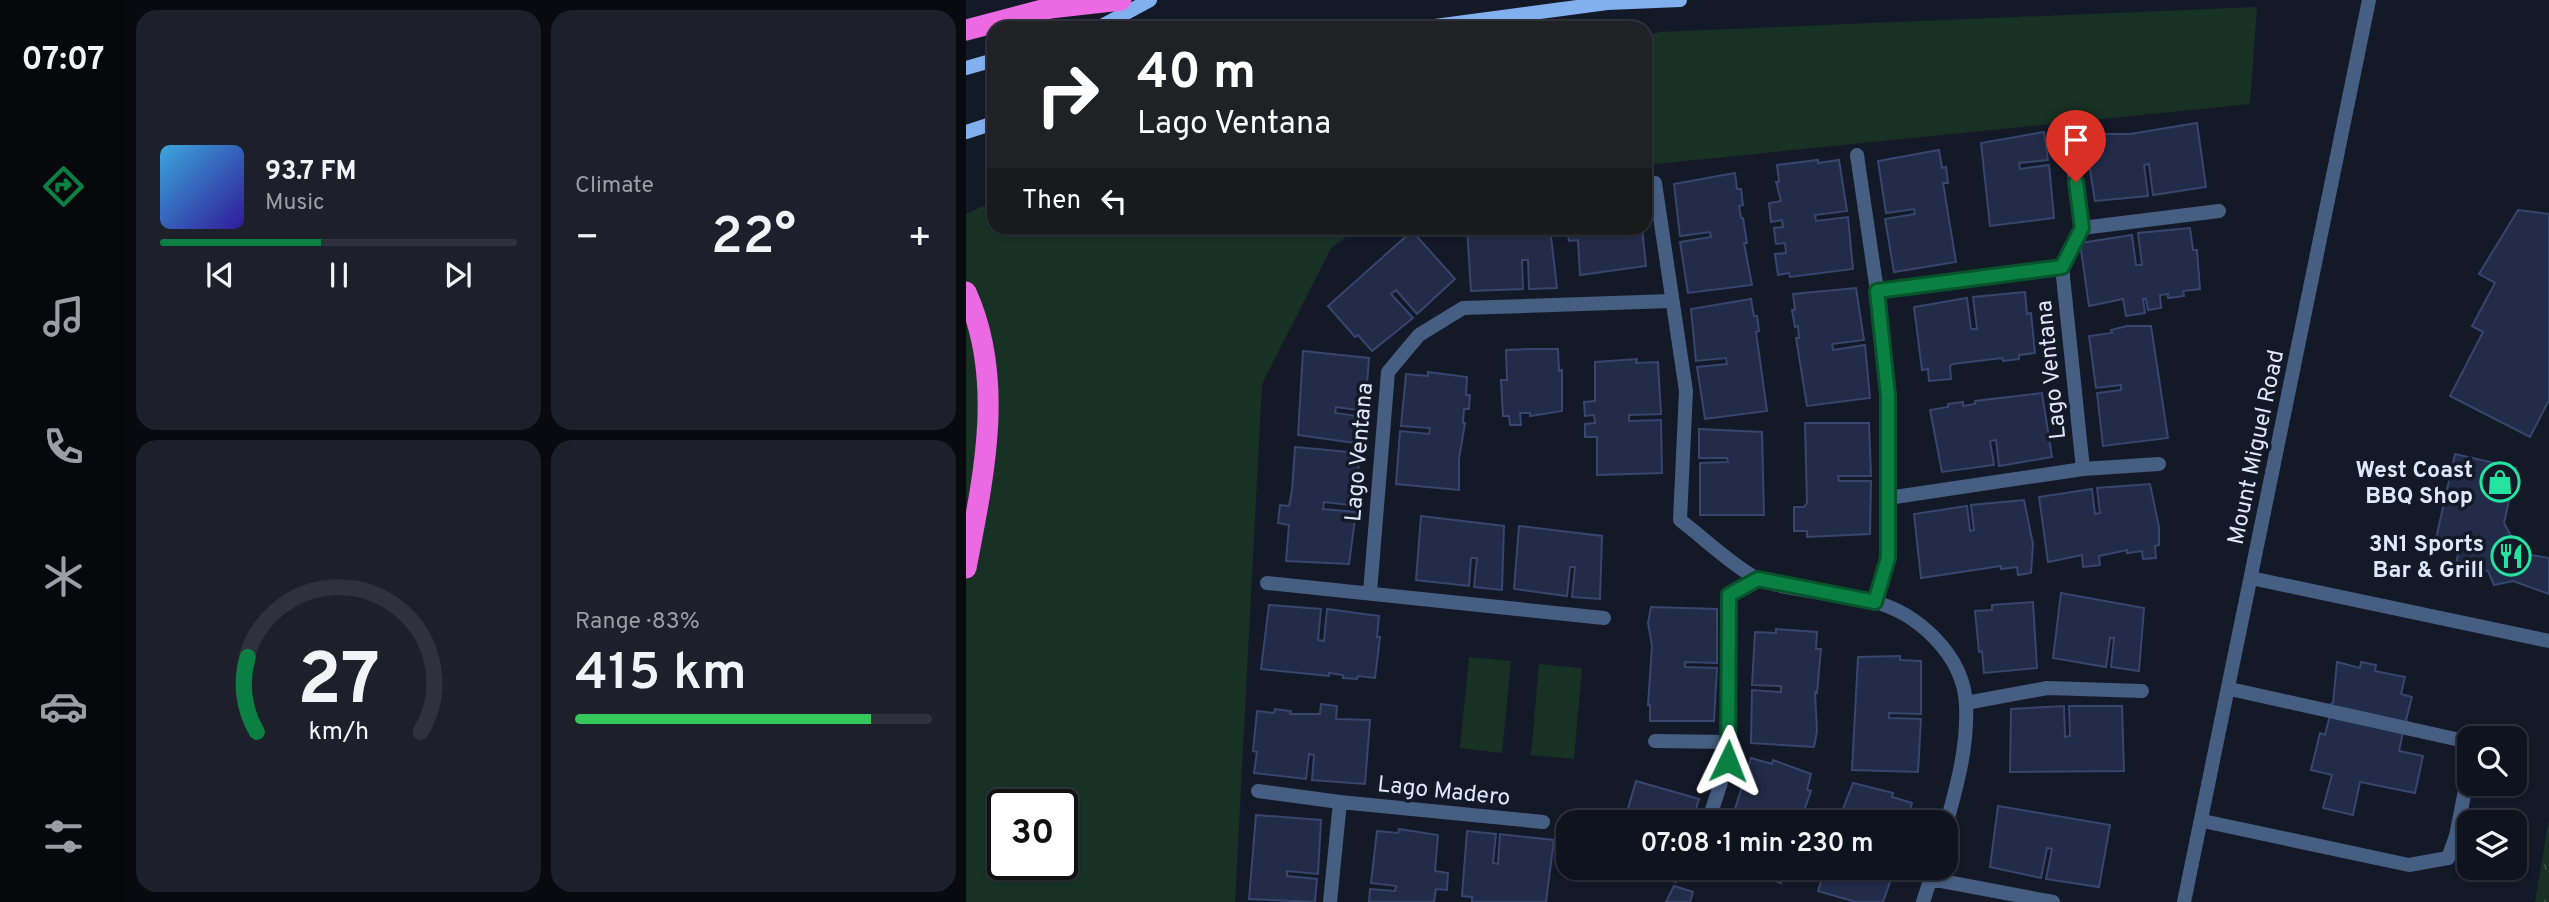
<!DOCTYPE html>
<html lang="en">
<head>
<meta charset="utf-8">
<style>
  :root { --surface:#0f131e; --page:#1d202b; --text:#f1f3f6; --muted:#9b9ea4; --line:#2f323c; --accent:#0b8043 }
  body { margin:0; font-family:Overpass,sans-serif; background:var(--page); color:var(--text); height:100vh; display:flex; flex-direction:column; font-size:26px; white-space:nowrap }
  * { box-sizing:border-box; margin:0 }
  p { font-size:23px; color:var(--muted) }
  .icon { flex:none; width:38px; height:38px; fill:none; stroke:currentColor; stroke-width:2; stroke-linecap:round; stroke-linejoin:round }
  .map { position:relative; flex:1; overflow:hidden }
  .panel { display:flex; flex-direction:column; gap:10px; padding:10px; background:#080a10; width:840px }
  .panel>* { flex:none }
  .top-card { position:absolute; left:21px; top:21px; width:665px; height:214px; border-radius:21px; box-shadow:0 2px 5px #0004,0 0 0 2px var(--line); background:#202124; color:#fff; overflow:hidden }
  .tools { position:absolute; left:1491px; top:726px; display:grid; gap:14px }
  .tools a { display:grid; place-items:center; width:70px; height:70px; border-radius:14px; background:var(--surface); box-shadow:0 2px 5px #0004,0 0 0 2px var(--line); font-size:35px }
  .speed { position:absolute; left:21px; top:789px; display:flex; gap:14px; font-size:35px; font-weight:700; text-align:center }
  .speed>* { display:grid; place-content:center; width:91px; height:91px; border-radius:50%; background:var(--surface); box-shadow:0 2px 5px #0004,0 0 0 2px var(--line); line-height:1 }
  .speed .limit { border:4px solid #111; border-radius:10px; background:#fff; color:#111 }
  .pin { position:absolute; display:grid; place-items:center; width:60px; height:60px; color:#fff; margin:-72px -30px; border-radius:50% 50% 50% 0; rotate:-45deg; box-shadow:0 0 7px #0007 }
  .pin .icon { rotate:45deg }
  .me { position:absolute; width:77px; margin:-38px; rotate:2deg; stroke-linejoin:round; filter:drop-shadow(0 0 5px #0008) }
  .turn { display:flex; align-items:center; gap:24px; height:147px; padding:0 35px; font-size:32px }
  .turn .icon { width:91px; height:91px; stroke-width:2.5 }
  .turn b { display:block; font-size:49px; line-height:60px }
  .then { display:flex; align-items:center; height:66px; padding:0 35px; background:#0003; gap:14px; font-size:26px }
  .big { font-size:52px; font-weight:600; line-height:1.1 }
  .panel .tile { flex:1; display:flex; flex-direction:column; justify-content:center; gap:10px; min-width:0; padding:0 24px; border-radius:21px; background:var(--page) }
  .panel .dial { align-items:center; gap:0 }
  .dial svg { height:182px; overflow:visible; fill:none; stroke:var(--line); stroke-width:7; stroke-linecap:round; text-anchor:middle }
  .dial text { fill:var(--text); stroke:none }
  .song { display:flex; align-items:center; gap:21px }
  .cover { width:84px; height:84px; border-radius:10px; background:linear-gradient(135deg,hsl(200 70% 55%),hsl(250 70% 35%)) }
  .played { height:7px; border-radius:4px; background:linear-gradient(90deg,var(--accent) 45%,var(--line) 45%) }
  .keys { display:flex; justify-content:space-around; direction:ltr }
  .heat { display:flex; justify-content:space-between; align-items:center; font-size:38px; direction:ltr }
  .charge { height:10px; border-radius:5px; background:linear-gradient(90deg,#34c759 83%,var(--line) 0) }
  .panel .tiles { flex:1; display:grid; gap:10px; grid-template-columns:repeat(2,1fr) }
  .trip { position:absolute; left:590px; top:810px; width:402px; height:70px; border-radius:21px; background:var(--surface); box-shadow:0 2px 5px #0004,0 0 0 2px var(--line); font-weight:600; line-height:70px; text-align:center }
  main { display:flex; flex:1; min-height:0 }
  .tab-bar { display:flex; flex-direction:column; width:126px; justify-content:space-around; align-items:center; background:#06080c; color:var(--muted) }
  .tab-bar .icon { width:49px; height:49px }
  .tab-bar .on { color:var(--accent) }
  .tab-bar b { font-size:32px; color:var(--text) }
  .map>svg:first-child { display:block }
  .green { fill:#183125; fill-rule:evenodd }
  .park { fill:url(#park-tufts) }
  .building { fill:#222b47; stroke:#37456f; stroke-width:2 }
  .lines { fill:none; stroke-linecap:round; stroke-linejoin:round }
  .service { stroke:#455e81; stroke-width:14 }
  .minor { stroke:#455e81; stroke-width:14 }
  .tertiary { stroke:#455e81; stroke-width:14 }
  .secondary { stroke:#82b0ef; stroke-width:14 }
  .motorway { stroke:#eb69e2; stroke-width:21 }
  .route-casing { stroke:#07532c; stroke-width:18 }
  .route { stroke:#0b8043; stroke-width:12 }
  .labels { text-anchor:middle; stroke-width:7; stroke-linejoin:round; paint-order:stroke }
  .street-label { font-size:23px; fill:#dfe8fb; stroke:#141928 }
  .poi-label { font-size:23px; font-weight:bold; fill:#dfe8fb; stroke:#141928; text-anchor:end }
</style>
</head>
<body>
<main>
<nav class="tab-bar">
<b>07:07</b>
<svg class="icon on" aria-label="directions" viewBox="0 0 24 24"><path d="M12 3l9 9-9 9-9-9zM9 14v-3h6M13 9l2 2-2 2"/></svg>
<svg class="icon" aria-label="music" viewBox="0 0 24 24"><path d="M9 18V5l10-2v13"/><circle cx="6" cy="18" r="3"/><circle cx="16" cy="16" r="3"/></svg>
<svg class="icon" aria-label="phone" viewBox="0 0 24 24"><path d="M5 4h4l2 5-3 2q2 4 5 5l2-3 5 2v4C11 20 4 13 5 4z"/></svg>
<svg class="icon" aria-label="climate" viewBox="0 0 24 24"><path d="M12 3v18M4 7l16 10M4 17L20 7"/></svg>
<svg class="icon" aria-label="car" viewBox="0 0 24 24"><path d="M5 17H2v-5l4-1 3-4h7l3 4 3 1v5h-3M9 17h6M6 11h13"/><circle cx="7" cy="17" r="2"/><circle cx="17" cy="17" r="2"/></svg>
<svg class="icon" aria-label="filters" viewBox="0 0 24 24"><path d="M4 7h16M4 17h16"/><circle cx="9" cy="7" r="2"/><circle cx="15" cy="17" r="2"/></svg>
</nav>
<section class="panel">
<div class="tiles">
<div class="tile">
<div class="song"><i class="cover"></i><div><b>93.7 FM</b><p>Music</p></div></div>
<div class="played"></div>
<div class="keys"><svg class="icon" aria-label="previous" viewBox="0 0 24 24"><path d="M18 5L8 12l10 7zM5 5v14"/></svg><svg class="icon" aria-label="pause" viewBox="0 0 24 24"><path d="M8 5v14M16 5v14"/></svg><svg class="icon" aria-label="next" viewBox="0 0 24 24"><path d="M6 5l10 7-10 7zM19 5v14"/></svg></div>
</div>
<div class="tile"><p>Climate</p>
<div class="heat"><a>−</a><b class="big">22°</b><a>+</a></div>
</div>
<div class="tile dial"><svg viewBox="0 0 100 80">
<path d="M14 69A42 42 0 1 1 86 69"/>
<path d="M14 69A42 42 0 0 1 10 36" stroke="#0b8043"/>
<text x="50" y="56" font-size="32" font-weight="700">27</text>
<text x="50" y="72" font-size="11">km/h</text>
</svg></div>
<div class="tile"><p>Range · 83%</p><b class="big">415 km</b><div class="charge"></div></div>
</div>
</section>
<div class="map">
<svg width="1583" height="902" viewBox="0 0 1583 902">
  <defs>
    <pattern id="park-tufts" width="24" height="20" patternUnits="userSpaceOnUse" patternTransform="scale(1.75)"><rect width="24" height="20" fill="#183125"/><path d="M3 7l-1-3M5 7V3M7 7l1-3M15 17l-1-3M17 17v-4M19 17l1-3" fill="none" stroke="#394f46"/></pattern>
  </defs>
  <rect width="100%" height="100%" fill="#141928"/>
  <path class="green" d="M1291 7 1284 104 679 165V36L694 32Z
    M28 201V228H392L365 248 296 384 269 902H0V214ZM37 805H96V864H37Z
    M503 657 545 661 536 753 494 748Z
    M573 664 616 668 608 759 565 755Z"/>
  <path class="park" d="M1583 820V902H1569Z"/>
  <path class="building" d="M1231 123 1240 187 1187 195 1183 164 1178 165 1182 196 1129 201 1119 140 1135 138V134H1164Z
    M1078 132 1082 160 1053 163 1054 169 1083 165 1088 218 1024 226 1015 143Z
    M973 150 976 168 980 167 982 183H977L990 262 928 272 919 219 949 214 948 209 920 213 912 161Z
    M852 160V163L873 160 881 211 849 215 850 221 882 217 887 269 824 277 823 273 812 275 809 254 820 253 819 243 810 244 808 228 817 227 816 220 805 222 803 203 815 201 810 182H813L811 165Z
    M769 173 771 189H775L777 205 773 206 775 218H777L781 243H778L786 285 722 293 714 242 745 237 744 232 714 236 708 184Z
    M1552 210 1583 214V400L1564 437 1484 396 1517 332 1506 326 1529 283 1513 274Z
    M501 228H584L591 288 563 289 562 260H556L557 289 505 291Z
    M601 228H676L680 266 614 275 612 240 603 241Z
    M1224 228 1227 250H1231L1234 289 1217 291 1218 296 1202 298V294L1194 295 1195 308 1182 310 1180 299H1177L1179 313 1160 316 1157 299 1123 306 1114 243 1166 235 1170 265H1176L1172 233Z
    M446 231 489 279 451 314 430 290 425 294 447 318 406 351 392 335 389 337 362 306Z
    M890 288 898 340 866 344 867 350 899 345 904 398 841 406 830 338H833L832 326 829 327 826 310H829L827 294Z
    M1059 292 1061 314 1065 313 1069 353 1053 355V359L1037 361 1036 358 987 364 984 366 985 379 963 381 962 369 956 370 948 307 1001 298 1005 329H1011L1007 297Z
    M785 299 788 316H791L793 331 790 332 801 411 739 419 731 367 761 364 760 358 730 361 725 309Z
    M1161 326H1185L1202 438 1137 446 1131 393 1155 390V385L1130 388 1123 336 1146 333 1145 330Z
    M565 349H592L593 371 596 370V411L564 416V413H554L555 425H544L543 416H537L535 380H541L540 350Z
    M337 351 403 358 399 411 370 407 369 413 399 417 396 444 332 435Z
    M671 359 670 363 692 362 695 414 663 415V421L695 420 696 473 631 475V437H619V424L629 423 628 415 619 416 618 402 629 401V362Z
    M462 372 501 377 500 395H504L503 409H498L497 423H499L493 459V490L430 484 434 431 463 434 464 428 435 426 440 374 462 376Z
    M1076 393 1086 457 1033 466 1030 440 1024 441 1028 465 976 472 964 410 982 407V404L997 402V406L1009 404V401Z
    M839 423H903L905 476H872L873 481H905L904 534 841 537V531H828V507H838L841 503Z
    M733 429 796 432 798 515H734V463L762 462 761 458H733Z
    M329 447 393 453 391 506 358 502 357 509 390 512 383 564 320 561 323 525 312 523 314 505 323 506 326 490Z
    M1489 454 1550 468 1538 523 1551 547 1565 555 1583 558V594L1547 581 1528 585 1522 571 1490 564 1493 549 1469 543Z
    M1184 484 1193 527V545L1189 546 1190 558 1177 559 1176 551 1161 553V550L1133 556 1134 565 1117 567 1116 555 1082 562 1073 497 1126 489 1129 514 1134 513 1131 488Z
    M1058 500 1067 544 1065 573 1052 575 1051 567 1035 569V566L955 578 948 514 1001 506 1004 531 1008 530 1005 505Z
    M455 516 538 526 536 590 508 587 511 558H505L503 586 450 580Z
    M553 526 636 536 634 599 606 597 609 567H604L601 596 548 589Z
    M1095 593 1178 608 1173 671 1145 667 1148 638H1144L1140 667 1087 658Z
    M1067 602 1071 668 1018 673 1016 651 1013 652 1009 611 1026 610V605Z
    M303 605 355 609 352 640 358 641 361 609 413 616 411 637H414L409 678 392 676 391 679 377 678V675L363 673V676L295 669Z
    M685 607 751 609V663L719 662V667L751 668 748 721H684V705H682L686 646 682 623Z
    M810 629 851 632 850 649H855L851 693 849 692 851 731 848 747 785 743 786 690 815 692V686L786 685 789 632 810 633Z
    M934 656V660L955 661V714L923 713V718L955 719 952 772 886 770 892 657Z
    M1371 662 1394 668 1395 662 1410 665 1409 671 1439 677 1435 694 1446 697 1440 720 1443 725 1438 727 1433 751 1457 756 1449 793 1394 782 1387 815 1357 808 1366 775 1345 770 1354 733 1359 735 1365 711 1361 706 1367 703Z
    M355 704 371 706 370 719 404 720 399 784 346 780 348 755 343 754 340 779 288 773 291 752 287 751 291 711 308 713 309 709 325 711 324 714H354Z
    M1098 706 1099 737 1104 736 1103 706H1156L1158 771 1044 772 1045 709Z
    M785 758 806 764 807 760 845 774 841 790 845 791 834 822H765L768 813 796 821 797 817 769 809Z
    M670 781 733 799 726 822H658Z
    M887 783 927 793 926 797 946 803 940 822H872Z
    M1032 806 1144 825 1133 887 1080 879 1086 849 1081 848 1075 878 1024 867Z
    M290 815 355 820 352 874 321 871V876L351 879 349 902 283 899Z
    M433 829 472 835 469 871 482 873 481 890 470 889 468 902H403L404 889 429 891 430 886 405 883 411 831 432 833Z
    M501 831 530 834 527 863 532 864 534 834 588 840 580 902H506V897L496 896Z
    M668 868H714L710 882 680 875 681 872Z
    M766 868H821L815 883Z
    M859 868H929L917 902H890L852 891Z
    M708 886 727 892 724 902H700Z"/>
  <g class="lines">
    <path class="service" d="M1264 689 1503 742
      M1237 821 1443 865 1482 858 1490 836 1503 770"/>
    <path class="minor" d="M1103 137 1116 228 1096 267 1117 469
      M891 155 911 291 922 395V558L909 602
      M689 183 720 391 714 520C739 539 763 563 790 578 810 589 879 595 905 601 951 612 998 655 1000 705 1002 746 991 786 980 825
      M1116 228 1253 211
      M911 291 1096 267
      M922 498 1117 469 1193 464
      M1285 578 1583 641
      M301 583 638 618
      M404 592 422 372 453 335 497 308 705 301
      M1000 703 1081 688 1176 691
      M689 741 762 742
      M292 791 374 802 364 902
      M374 802 577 822
      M742 822 762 761 763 595 792 579
      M965 879 1087 902
      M957 902 968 868"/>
    <path class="tertiary" d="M1218 902 1403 0"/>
    <path class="secondary" d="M132 28 184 0
      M454 28 641 3 714 0
      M0 68 28 60
      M0 132 28 123"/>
    <path class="motorway" d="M0 30 84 8 155 0
      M0 292C40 380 17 479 0 568"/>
  </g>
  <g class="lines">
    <g class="route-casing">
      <path id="route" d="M762 761 763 595 792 579 909 602 922 558V395L911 291 1096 267 1116 228 1110 182"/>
    </g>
    <use href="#route" class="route"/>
  </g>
  <defs>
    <g id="shop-ring" transform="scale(2.0125)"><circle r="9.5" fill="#141928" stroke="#24e2a0" stroke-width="1.5"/><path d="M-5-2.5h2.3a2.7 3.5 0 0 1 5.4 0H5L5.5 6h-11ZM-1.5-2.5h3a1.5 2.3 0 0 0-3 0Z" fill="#24e2a0"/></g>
    <g id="restaurant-ring" transform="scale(2.0125)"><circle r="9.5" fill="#141928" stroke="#24e2a0" stroke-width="1.5"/><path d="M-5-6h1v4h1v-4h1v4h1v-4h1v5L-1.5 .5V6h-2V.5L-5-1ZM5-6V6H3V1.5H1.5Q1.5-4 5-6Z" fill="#24e2a0"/></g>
  </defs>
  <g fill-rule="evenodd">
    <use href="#shop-ring" x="1534" y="482"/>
    <use href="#restaurant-ring" x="1545" y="556"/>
  </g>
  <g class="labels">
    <g class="street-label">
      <text transform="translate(1084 370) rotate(-96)" y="8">Lago Ventana</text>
      <text transform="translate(1289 447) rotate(-78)" y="8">Mount Miguel Road</text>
      <text transform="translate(392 452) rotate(-85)" y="8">Lago Ventana</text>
      <text transform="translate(478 790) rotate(6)" y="8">Lago Madero</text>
    </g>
    <g class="poi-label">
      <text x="1507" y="477">West Coast<tspan x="1507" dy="26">BBQ Shop</tspan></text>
      <text x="1518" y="551">3N1 Sports<tspan x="1518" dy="26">Bar &amp; Grill</tspan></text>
    </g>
  </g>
</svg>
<div class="tools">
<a><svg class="icon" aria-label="search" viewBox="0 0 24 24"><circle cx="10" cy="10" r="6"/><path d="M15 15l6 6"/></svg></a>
<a><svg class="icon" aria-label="layers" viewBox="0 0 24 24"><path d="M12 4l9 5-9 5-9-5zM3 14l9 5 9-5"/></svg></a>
</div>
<div class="speed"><div class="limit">30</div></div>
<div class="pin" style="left:1110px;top:182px;background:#d93025"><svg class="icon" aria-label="arrive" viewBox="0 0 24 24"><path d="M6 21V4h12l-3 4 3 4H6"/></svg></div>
<svg class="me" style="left:762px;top:761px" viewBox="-20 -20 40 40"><path d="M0-17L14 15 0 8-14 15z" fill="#0b8043" stroke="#fff" stroke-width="4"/></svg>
<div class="trip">07:08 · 1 min · 230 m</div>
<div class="top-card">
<div class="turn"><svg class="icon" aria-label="right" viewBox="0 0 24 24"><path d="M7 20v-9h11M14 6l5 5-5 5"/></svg><div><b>40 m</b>Lago Ventana</div></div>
<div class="then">Then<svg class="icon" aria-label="left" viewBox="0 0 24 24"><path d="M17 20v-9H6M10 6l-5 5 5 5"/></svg></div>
</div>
</div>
</main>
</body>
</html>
